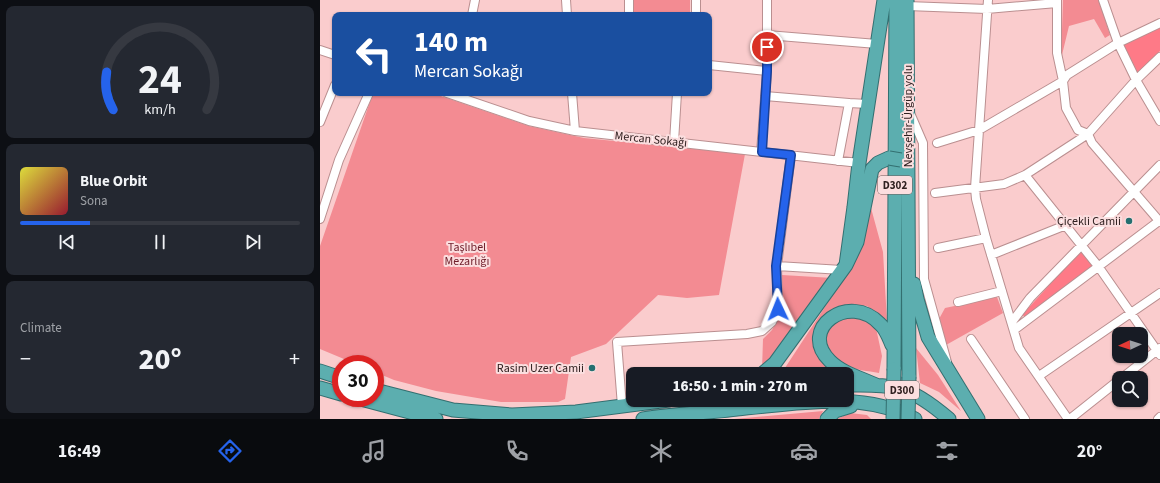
<!DOCTYPE html>
<html lang="en">
<head>
<meta charset="utf-8">
<style>
  :root { --surface:#171b24; --page:#242831; --text:#f1f3f6; --muted:#9ea1a6; --line:#363941; --accent:#2563eb }
  body { margin:0; font-family:"Source Sans 3",sans-serif; background:var(--page); color:var(--text); height:100vh; display:flex; flex-direction:column; font-size:15px; white-space:nowrap }
  * { box-sizing:border-box; margin:0 }
  p { font-size:13px; color:var(--muted) }
  .icon { flex:none; width:22px; height:22px; fill:none; stroke:currentColor; stroke-width:2; stroke-linecap:round; stroke-linejoin:round }
  .map { position:relative; flex:1; overflow:hidden }
  .details { display:flex; flex-direction:column; gap:6px; padding:6px; background:#0d0f14; width:320px }
  .details>* { flex:none }
  .top-card { position:absolute; left:12px; top:12px; width:380px; height:84px; border-radius:8px; box-shadow:0 1px 3px #0004; background:#1a4fa0; color:#fff; overflow:hidden }
  .needle { width:26px; rotate:266deg }
  .controls { position:absolute; left:792px; top:327px; display:grid; gap:8px }
  .controls a { display:grid; place-items:center; width:36px; height:36px; border-radius:8px; background:var(--surface); box-shadow:0 1px 3px #0004; font-size:20px }
  .speed { position:absolute; left:12px; top:355px; display:flex; gap:8px; font-size:20px; font-weight:700; text-align:center }
  .speed>* { display:grid; place-content:center; width:52px; height:52px; border-radius:50%; background:var(--surface); box-shadow:0 1px 3px #0004; line-height:1 }
  .speed .limit { border:6px solid #d22; background:#fff; color:#111 }
  .pin { position:absolute; display:grid; place-items:center; width:34px; height:34px; color:#fff; margin:-17px; border:2px solid #fff; border-radius:50%; box-shadow:0 1px 4px #0007 }
  .me { position:absolute; width:44px; margin:-22px; rotate:358deg; stroke-linejoin:round; filter:drop-shadow(0 0 3px #0008) }
  .turn { display:flex; align-items:center; gap:14px; height:84px; padding:0 16px; font-size:18px }
  .turn .icon { width:52px; height:52px; stroke-width:2.5 }
  .turn b { display:block; font-size:28px; line-height:34px }
  .big { font-size:30px; font-weight:800; line-height:1.1 }
  .details .card { flex:1; display:flex; flex-direction:column; justify-content:center; gap:6px; min-width:0; padding:0 14px; border-radius:8px; background:var(--page) }
  .details .dial { align-items:center; gap:0 }
  .dial svg { height:104px; overflow:visible; fill:none; stroke:var(--line); stroke-width:7; stroke-linecap:round; text-anchor:middle }
  .dial text { fill:var(--text); stroke:none }
  .song { display:flex; align-items:center; gap:12px }
  .cover { width:48px; height:48px; border-radius:6px; background:linear-gradient(135deg,hsl(60 70% 55%),hsl(350 70% 35%)) }
  .played { height:4px; border-radius:2px; background:linear-gradient(90deg,var(--accent) 25%,var(--line) 25%) }
  .keys { display:flex; justify-content:space-around; direction:ltr }
  .heat { display:flex; justify-content:space-between; align-items:center; font-size:22px; direction:ltr }
  .trip { position:absolute; left:306px; top:367px; width:228px; height:40px; border-radius:8px; background:var(--surface); box-shadow:0 1px 3px #0004; font-weight:800; line-height:40px; text-align:center }
  .menu { display:flex; height:64px; justify-content:space-around; align-items:center; background:#090b0e; color:var(--muted) }
  .menu .icon { width:28px; height:28px }
  .menu .active { color:var(--accent) }
  .menu b { font-size:18px; color:var(--text) }
  main { display:flex; flex:1; min-height:0 }
  .map>svg:first-child { display:block }
  .green { fill:#f38b92 }
  .forest { fill:#fe7a87 }
  .lines { fill:none; stroke-linecap:round; stroke-linejoin:round }
  .minor-casing { stroke:#ba8f90; stroke-width:10 }
  .trunk-casing { stroke:#336f70; stroke-width:15 }
  .minor { stroke:#fff; stroke-width:8 }
  .trunk { stroke:#5caeaf; stroke-width:13 }
  .trunk-bridge-casing { stroke:#336f70; stroke-width:15; stroke-linecap:butt }
  .trunk-bridge { stroke:#5caeaf; stroke-width:13 }
  .route-casing { stroke:#184099; stroke-width:10 }
  .route { stroke:#2563eb; stroke-width:7 }
  .poi-dot { fill:#246f70; stroke:#fbdedf; stroke-width:1.5 }
  .labels { text-anchor:middle; stroke-width:4; stroke-linejoin:round; paint-order:stroke }
  .shield { fill:#fbdedf; stroke:#6d5959; stroke-width:1 }
  .shield-label { font-size:11px; font-weight:bold; fill:#302020 }
  .street-label { font-size:12px; fill:#302020; stroke:#fbdedf }
  .poi-label { font-size:12px; fill:#302020; stroke:#fbdedf; text-anchor:end }
  .park-label { font-size:12px; fill:#6e1d29; stroke:#fbdedf }
</style>
</head>
<body>
<main>
<section class="details">
<div class="card dial"><svg viewBox="0 0 100 80">
<path d="M14 69A42 42 0 1 1 86 69"/>
<path d="M14 69A42 42 0 0 1 9 40" stroke="#2563eb"/>
<text x="50" y="56" font-size="32" font-weight="700">24</text>
<text x="50" y="72" font-size="11">km/h</text>
</svg></div>
<div class="card">
<div class="song"><i class="cover"></i><div><b>Blue Orbit</b><p>Sona</p></div></div>
<div class="played"></div>
<div class="keys"><svg class="icon" aria-label="previous" viewBox="0 0 24 24"><path d="M18 5L8 12l10 7zM5 5v14"/></svg><svg class="icon" aria-label="pause" viewBox="0 0 24 24"><path d="M8 5v14M16 5v14"/></svg><svg class="icon" aria-label="next" viewBox="0 0 24 24"><path d="M6 5l10 7-10 7zM19 5v14"/></svg></div>
</div>
<div class="card"><p>Climate</p>
<div class="heat"><a>−</a><b class="big">20°</b><a>+</a></div>
</div>
</section>
<div class="map">
<svg width="840" height="419" viewBox="0 0 840 419">
  <rect width="100%" height="100%" fill="#facccd"/>
  <path class="green" d="M314 0H370V15H313Z
    M743 0H779L790 35 785 38 774 19 749 26 741 59Z
    M53 93H112L209 126 264 138 425 154 399 295 367 298 338 295 286 344 251 357 245 399 238 402H181L116 391 74 380 55 372V364H36L0 349V246Z
    M551 208 563 252 567 321 547 306 528 304 512 309 503 319 505 364 511 374H461L537 258 545 209Z
    M462 275 513 278 442 370 443 339 452 330 460 315Z
    M677 297 683 313 626 345 619 319 625 308Z
    M531 317 544 319 556 328 562 356 559 373C548 371 535 370 525 365 509 357 497 333 516 321 520 318 527 318 531 317Z
    M596 348 618 375 641 411 619 392 600 383Z
    M503 411 499 419H414Z
    M530 413 547 415 551 419H517Z"/>
  <path class="forest" d="M840 26V51L816 76 801 44Z
    M762 249 773 265 706 317 702 315Z"/>
  <g class="lines">
    <g class="minor-casing">
      <path id="minor" d="M246 0 247 15
        M309 0V15
        M668 0 655 188 656 199 666 238 699 348 748 419
        M737 0V53L743 81 746 108 758 130 768 134 772 143 840 222
        M783 0 798 43 816 80 840 121
        M587 6 667 9 737 3
        M152 15 155 0
        M376 15V0
        M447 35 557 44
        M0 50 15 55
        M389 65 447 71
        M127 93 209 121 255 131 539 163
        M252 93 255 131
        M445 96 529 103 518 161
        M529 103 548 104
        M590 113 603 143 604 279 627 362
        M0 122 15 85
        M354 142 357 93
        M617 143 659 130 743 81 747 75 798 43 840 23
        M441 152 447 71V0
        M705 175 778 266 840 355
        M615 193 684 184 705 175 768 134 816 80 840 57
        M0 219 19 160 49 93
        M618 248 666 238
        M671 255 746 225
        M457 266 522 270
        M638 302 682 291
        M692 322 710 298 840 165
        M694 330 839 221
        M651 339 705 419
        M719 376 840 293
        M802 378 840 348
        M302 406 297 342 427 334 442 331 452 322 458 309 457 266 471 155
        M750 419 799 380
        M838 419 840 417"/>
    </g>
    <g class="trunk-casing">
      <path id="trunk" d="M587 0 589 377
        M526 265 534 207 539 163 564 0
        M594 284 597 299 608 337 658 419
        M574 369 576 0
        M0 371 21 378
        M442 374 455 363 526 265 537 242 552 169 558 163 569 158
        M527 385C544 385 561 384 578 388 595 392 615 407 629 419
        M556 385C541 378 522 373 510 361 477 329 529 291 560 324 566 329 569 338 572 345
        M0 388 21 394
        M55 390 133 410 192 415 256 412 349 400
        M37 398 116 419
        M323 419C354 414 386 413 417 409 475 404 542 390 595 419
        M507 419 515 411 531 406"/>
    </g>
    <use href="#minor" class="minor"/>
    <use href="#trunk" class="trunk"/>
    <g class="trunk-bridge-casing">
      <path id="trunk-bridge" d="M569 158 581 160
        M573 419 574 369
        M588 419 589 377"/>
    </g>
    <use href="#trunk-bridge" class="trunk-bridge"/>
  </g>
  <g class="lines">
    <g class="route-casing">
      <path id="route" d="M447 47V71L442 152 471 155 456 266 458 309"/>
    </g>
    <use href="#route" class="route"/>
  </g>
  <g class="poi-dot">
    <circle cx="809" cy="221" r="4"/>
    <circle cx="272" cy="368" r="4"/>
  </g>
  <g class="labels">
    <g class="shield">
      <rect x="558" y="176" width="34" height="18" rx="3"/>
      <rect x="565" y="381" width="34" height="18" rx="3"/>
    </g>
    <g class="shield-label">
      <text x="575" y="189">D302</text>
      <text x="582" y="394">D300</text>
    </g>
    <g class="street-label">
      <text transform="translate(588 116) rotate(-90)" y="4">Nevşehir-Ürgüp yolu</text>
      <text transform="translate(331 139) rotate(6)" y="4">Mercan Sokağı</text>
    </g>
    <g class="poi-label">
      <text x="801" y="225">Çiçekli Camii</text>
      <text x="264" y="372">Rasim Uzer Camii</text>
    </g>
    <g class="park-label">
      <text x="147" y="251">Taşlıbel<tspan x="147" dy="14">Mezarlığı</tspan></text>
    </g>
  </g>
</svg>
<div class="controls">
<a><svg class="needle" viewBox="-14 -14 28 28"><path d="M0-13l5 13h-10z" fill="#e53935"/><path d="M0 13l5-13h-10z" fill="#9ea1a6"/></svg></a>
<a><svg class="icon" aria-label="search" viewBox="0 0 24 24"><circle cx="10" cy="10" r="6"/><path d="M15 15l6 6"/></svg></a>
</div>
<div class="speed"><div class="limit">30</div></div>
<div class="pin" style="left:447px;top:47px;background:#d93025"><svg class="icon" aria-label="arrive" viewBox="0 0 24 24"><path d="M6 21V4h12l-3 4 3 4H6"/></svg></div>
<svg class="me" style="left:458px;top:309px" viewBox="-20 -20 40 40"><path d="M0-17L14 15 0 8-14 15z" fill="#2563eb" stroke="#fff" stroke-width="4"/></svg>
<div class="trip">16:50 · 1 min · 270 m</div>
<div class="top-card">
<div class="turn"><svg class="icon" aria-label="left" viewBox="0 0 24 24"><path d="M17 20v-9H6M10 6l-5 5 5 5"/></svg><div><b>140 m</b>Mercan Sokağı</div></div>
</div>
</div>
</main>
<nav class="menu">
<b>16:49</b>
<svg class="icon active" aria-label="directions" viewBox="0 0 24 24"><path d="M12 3l9 9-9 9-9-9zM9 14v-3h6M13 9l2 2-2 2"/></svg>
<svg class="icon" aria-label="music" viewBox="0 0 24 24"><path d="M9 18V5l10-2v13"/><circle cx="6" cy="18" r="3"/><circle cx="16" cy="16" r="3"/></svg>
<svg class="icon" aria-label="phone" viewBox="0 0 24 24"><path d="M5 4h4l2 5-3 2q2 4 5 5l2-3 5 2v4C11 20 4 13 5 4z"/></svg>
<svg class="icon" aria-label="climate" viewBox="0 0 24 24"><path d="M12 3v18M4 7l16 10M4 17L20 7"/></svg>
<svg class="icon" aria-label="car" viewBox="0 0 24 24"><path d="M5 17H2v-5l4-1 3-4h7l3 4 3 1v5h-3M9 17h6M6 11h13"/><circle cx="7" cy="17" r="2"/><circle cx="17" cy="17" r="2"/></svg>
<svg class="icon" aria-label="filters" viewBox="0 0 24 24"><path d="M4 7h16M4 17h16"/><circle cx="9" cy="7" r="2"/><circle cx="15" cy="17" r="2"/></svg>
<b>20°</b>
</nav>
</body>
</html>
